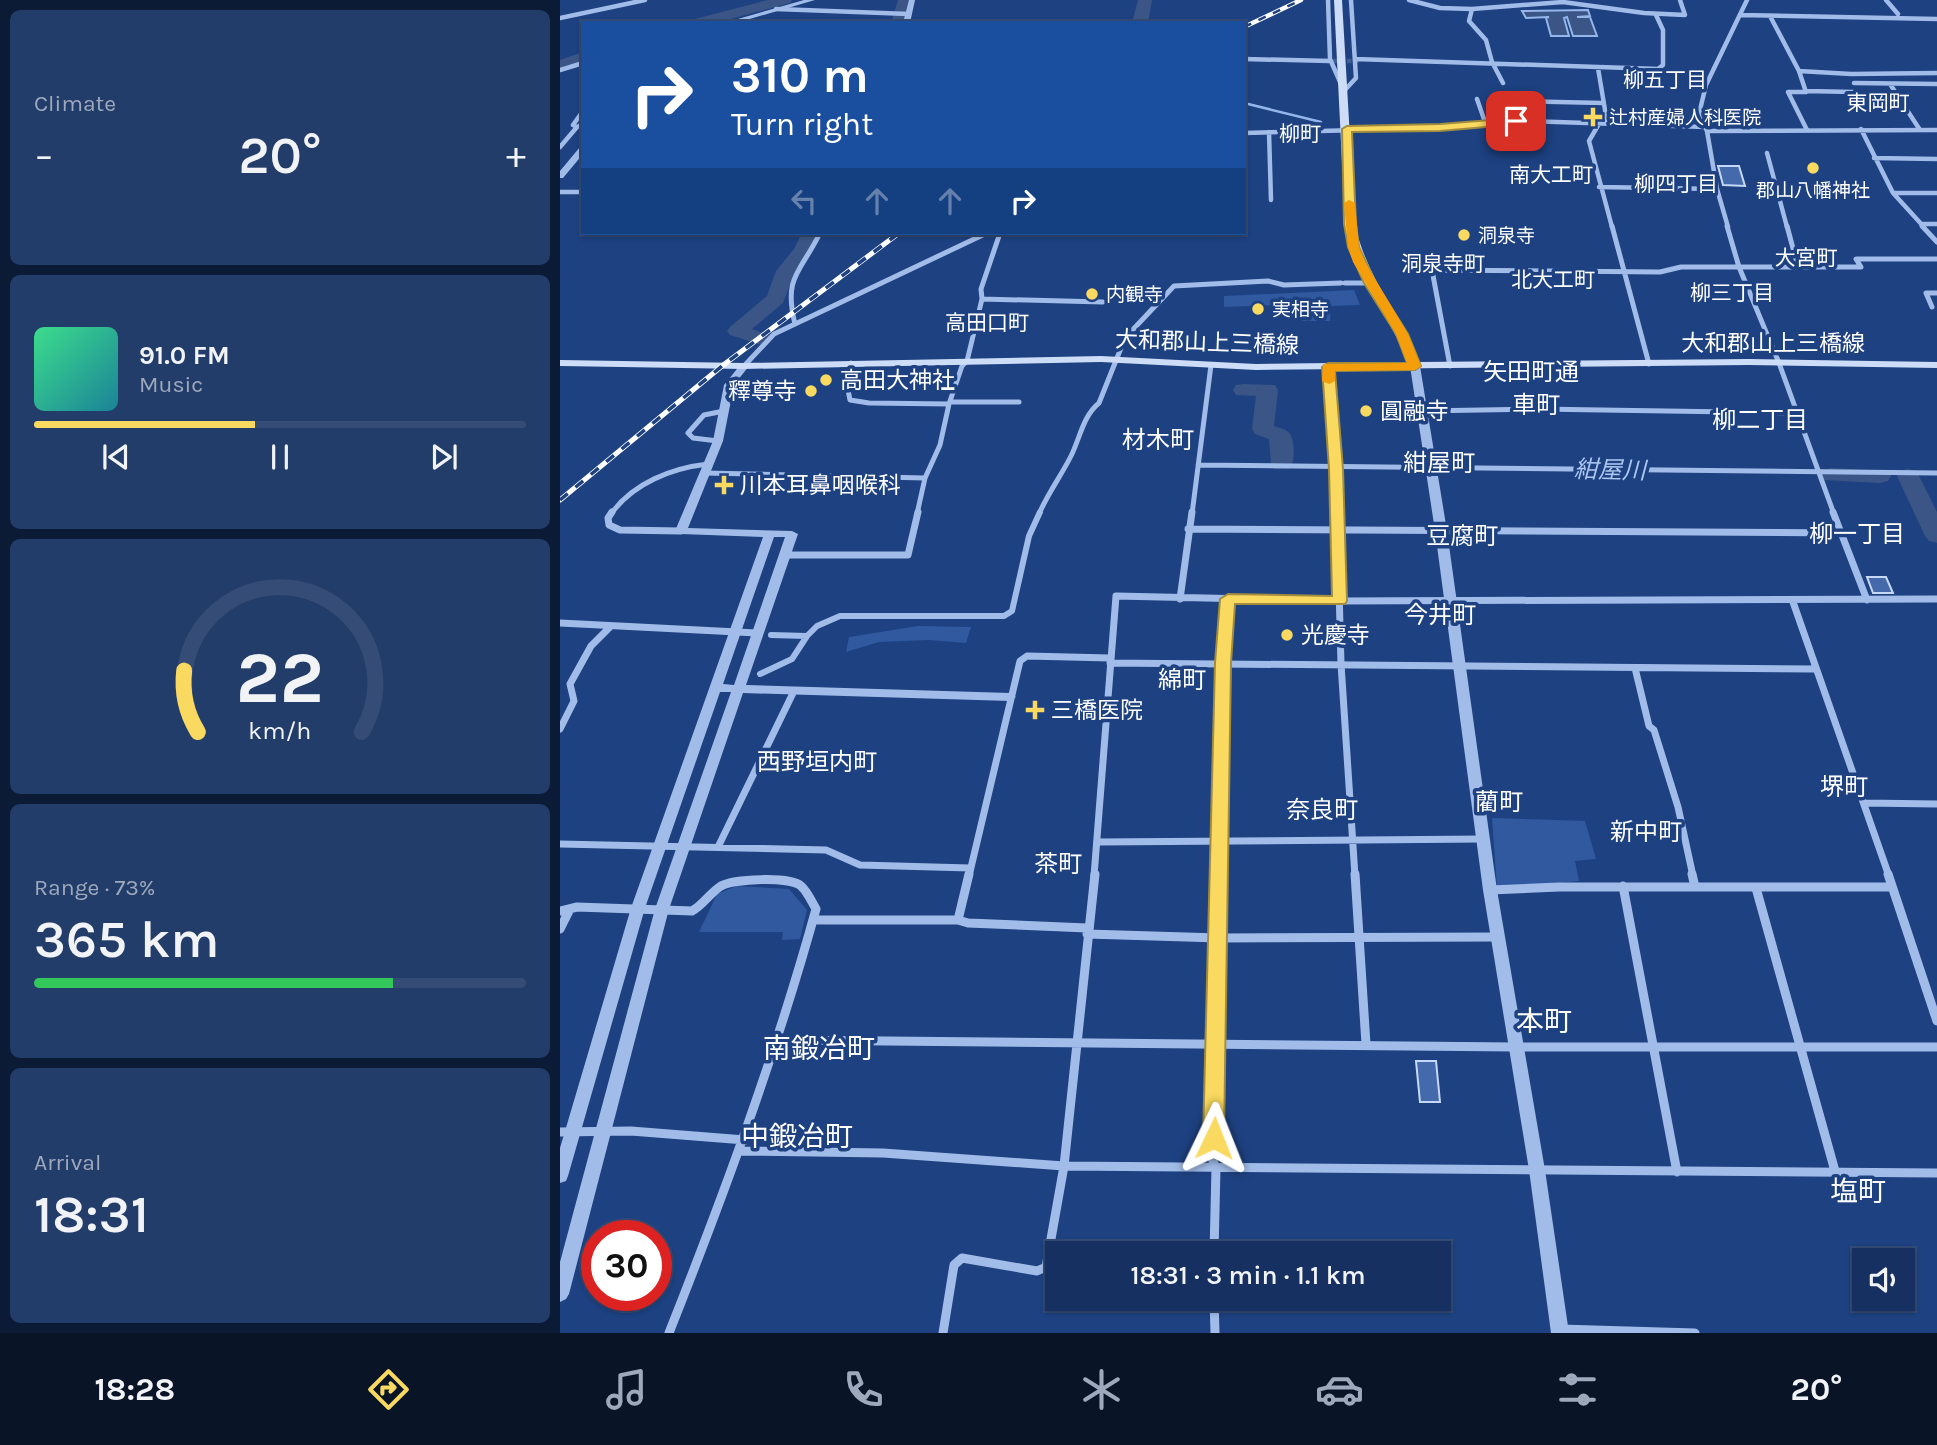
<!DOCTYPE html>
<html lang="en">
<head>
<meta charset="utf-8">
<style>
  :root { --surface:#163161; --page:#233d6a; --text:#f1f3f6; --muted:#9ea9bd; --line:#354c76; --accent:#f9d960 }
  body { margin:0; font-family:Karla,"Noto Sans JP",sans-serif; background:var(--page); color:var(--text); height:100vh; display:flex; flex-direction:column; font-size:26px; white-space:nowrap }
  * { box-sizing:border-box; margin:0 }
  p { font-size:23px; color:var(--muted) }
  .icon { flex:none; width:38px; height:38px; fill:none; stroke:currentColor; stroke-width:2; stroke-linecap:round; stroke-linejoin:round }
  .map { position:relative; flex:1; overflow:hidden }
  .panel { display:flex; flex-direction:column; gap:10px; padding:10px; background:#0c1b35; width:560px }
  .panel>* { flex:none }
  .hud { position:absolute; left:21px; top:21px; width:665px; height:214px; border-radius:0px; box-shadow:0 2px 5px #0004,0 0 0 2px var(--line); background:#1a4fa0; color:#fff; overflow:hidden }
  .buttons { position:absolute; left:1292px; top:1248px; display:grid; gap:14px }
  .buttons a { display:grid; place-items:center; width:63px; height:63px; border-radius:0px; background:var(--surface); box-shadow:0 2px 5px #0004,0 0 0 2px var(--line); font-size:35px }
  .speed { position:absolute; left:21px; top:1220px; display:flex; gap:14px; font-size:35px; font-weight:700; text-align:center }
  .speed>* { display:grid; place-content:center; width:91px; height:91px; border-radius:50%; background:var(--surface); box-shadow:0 2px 5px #0004,0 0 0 2px var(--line); line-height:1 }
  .speed .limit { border:10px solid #d22; background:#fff; color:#111 }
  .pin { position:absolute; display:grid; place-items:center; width:60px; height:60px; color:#fff; margin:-30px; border-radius:14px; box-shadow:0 4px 10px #0006 }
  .me { position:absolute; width:77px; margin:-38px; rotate:2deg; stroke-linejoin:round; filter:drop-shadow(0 0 5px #0008) }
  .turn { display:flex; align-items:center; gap:24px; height:147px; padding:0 35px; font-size:32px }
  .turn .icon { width:91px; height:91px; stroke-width:2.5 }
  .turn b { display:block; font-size:49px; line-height:60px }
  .lanes { display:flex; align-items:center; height:66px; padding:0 35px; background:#0003; justify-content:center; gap:35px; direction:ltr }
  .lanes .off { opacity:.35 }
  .big { font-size:52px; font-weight:600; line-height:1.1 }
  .panel .card { flex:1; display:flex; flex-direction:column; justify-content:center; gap:10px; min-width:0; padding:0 24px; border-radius:10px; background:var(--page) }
  .panel .dial { align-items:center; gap:0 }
  .dial svg { height:182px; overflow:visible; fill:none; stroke:var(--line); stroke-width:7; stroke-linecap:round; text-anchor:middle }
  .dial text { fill:var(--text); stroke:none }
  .song { display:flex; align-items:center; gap:21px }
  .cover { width:84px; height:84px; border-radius:10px; background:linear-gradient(135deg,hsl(150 70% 55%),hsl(190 70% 35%)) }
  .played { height:7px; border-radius:4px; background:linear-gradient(90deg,var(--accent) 45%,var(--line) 45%) }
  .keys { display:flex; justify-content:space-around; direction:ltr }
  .heat { display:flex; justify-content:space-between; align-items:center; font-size:38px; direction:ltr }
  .charge { height:10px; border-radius:5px; background:linear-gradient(90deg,#34c759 73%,var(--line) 0) }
  .trip { position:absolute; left:485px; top:1241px; width:406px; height:70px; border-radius:0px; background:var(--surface); box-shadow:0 2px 5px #0004,0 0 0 2px var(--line); font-weight:600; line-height:70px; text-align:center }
  .menu { display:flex; height:112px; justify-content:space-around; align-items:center; background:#091427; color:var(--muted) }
  .menu .icon { width:49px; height:49px }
  .menu .selected { color:var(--accent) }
  .menu b { font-size:32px; color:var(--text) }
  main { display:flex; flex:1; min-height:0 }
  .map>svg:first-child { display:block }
  .green { fill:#3059a0 }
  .water { fill:#3b5686; stroke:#95b6eb; stroke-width:2 }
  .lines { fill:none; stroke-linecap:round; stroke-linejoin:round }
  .stream { stroke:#95b6eb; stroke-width:2.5 }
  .river { fill:#3b5686; fill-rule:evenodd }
  .building { fill:#456aab; stroke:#c6d8f7; stroke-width:2 }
  .minor-tunnel { stroke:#3f5e94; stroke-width:4.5; stroke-dasharray:4.5 2.5; stroke-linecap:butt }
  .pedestrian-far1 { stroke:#a2bce9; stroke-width:5 }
  .pedestrian { stroke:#a2bce9; stroke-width:6 }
  .minor-far3 { stroke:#a2bce9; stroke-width:4.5 }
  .minor-far2 { stroke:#a2bce9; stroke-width:5 }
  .minor-far1 { stroke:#a2bce9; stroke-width:7 }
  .minor { stroke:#a2bce9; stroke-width:9 }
  .tertiary { fill:#a2bce9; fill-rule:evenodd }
  .secondary { fill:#cddcf7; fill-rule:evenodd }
  .rail-far1-casing { stroke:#fff; stroke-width:4.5 }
  .rail-casing { stroke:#fff; stroke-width:5 }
  .rail-far1 { stroke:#1d4181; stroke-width:2.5; stroke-dasharray:8; stroke-linecap:butt }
  .rail { stroke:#1d4181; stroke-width:3.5; stroke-dasharray:10; stroke-linecap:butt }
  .route { fill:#f9d960; stroke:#a28d3e; stroke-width:2 }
  .slow { fill:#f59e0b }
  .poi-dot { fill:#f9d960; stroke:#1d4181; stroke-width:2.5 }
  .labels { text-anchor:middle; stroke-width:7; stroke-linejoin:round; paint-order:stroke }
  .far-poi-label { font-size:19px; fill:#fff; stroke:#1d4181; text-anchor:start }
  .far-neighbourhood-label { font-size:21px; fill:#fff; stroke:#1d4181 }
  .street-label { font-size:23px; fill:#fff; stroke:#1d4181 }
  .poi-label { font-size:23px; fill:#fff; stroke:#1d4181; text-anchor:start }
  .neighbourhood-label { font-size:24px; fill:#fff; stroke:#1d4181 }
  .water-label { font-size:24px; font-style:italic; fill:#adc7f1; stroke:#1d4181 }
  .near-neighbourhood-label { font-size:28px; fill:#fff; stroke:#1d4181 }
</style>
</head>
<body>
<main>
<section class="panel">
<div class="card"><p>Climate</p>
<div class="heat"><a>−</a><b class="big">20°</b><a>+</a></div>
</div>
<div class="card">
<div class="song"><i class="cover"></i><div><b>91.0 FM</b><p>Music</p></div></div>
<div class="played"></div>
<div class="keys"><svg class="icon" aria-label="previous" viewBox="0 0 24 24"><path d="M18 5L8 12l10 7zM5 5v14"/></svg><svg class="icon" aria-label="pause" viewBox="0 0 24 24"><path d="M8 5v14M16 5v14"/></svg><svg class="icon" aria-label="next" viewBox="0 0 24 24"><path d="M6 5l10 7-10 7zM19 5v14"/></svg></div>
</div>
<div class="card dial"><svg viewBox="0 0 100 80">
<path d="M14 69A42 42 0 1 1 86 69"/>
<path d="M14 69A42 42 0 0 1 8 42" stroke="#f9d960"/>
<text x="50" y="56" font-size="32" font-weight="700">22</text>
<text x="50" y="72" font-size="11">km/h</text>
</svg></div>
<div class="card"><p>Range · 73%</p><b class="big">365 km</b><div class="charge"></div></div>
<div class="card"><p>Arrival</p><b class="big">18:31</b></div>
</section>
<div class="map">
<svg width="1377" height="1333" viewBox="0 0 1377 1333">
  <rect width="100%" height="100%" fill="#1d4181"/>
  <path class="green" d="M794 290 800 305 771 306 770 321H742L740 317 730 318 722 305 664 307V296Z
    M358 626 411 627 406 643 369 640 319 642 286 652 289 637Z
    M932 818 1025 821 1036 859 1015 861 1019 881 937 888Z
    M177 886 229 889 247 910 240 939 222 940 223 932H139L157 894Z"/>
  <path class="water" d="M1028 10 1030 16 1017 17H1030L1037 36H1013L1007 17 1004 18 1009 36H991L986 18 989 17 966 18 962 11Z"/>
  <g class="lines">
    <path class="stream" d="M684 103 761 122"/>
    <path class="river" d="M208 0H232L230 3 155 23H129L131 20Z
      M338 0H352L346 23H331Z
      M578 0H592L588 23H572Z
      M23 52V63L0 71V60Z
      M242 233H260L253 251 235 272 223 303 192 329 209 335 212 339 209 343 202 345 170 335 167 331 170 327 207 296 216 271 234 249Z
      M684 384 715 385 718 390 714 426C719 428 727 429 730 434 735 442 735 462 730 469H714L711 464 709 439 695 434 692 429 696 396 676 395 673 390 676 385Z
      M1271 468 1328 471 1331 476 1328 481 1320 483 1263 480 1260 475 1263 470Z
      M1348 469 1356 471 1359 476 1377 512V543L1369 541 1365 536 1337 476 1340 471Z"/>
  </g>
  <path class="building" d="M1158 166H1179L1185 186 1163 185Z
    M1307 577H1326L1333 593H1313Z
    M856 1061H876L880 1102H860Z"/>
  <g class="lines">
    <path class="minor-tunnel" d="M766 61H799"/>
    <path class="pedestrian-far1" d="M785 283H810
      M479 514C488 493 501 476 511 456 520 438 523 416 539 403L565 338 614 286 708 281 724 285 781 283"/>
    <path class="pedestrian" d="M247 636 257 626 280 616H444L452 611 469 536 480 512
      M200 674 232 659 247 636 211 635"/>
    <path class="minor-far3" d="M768 0 770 59 784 91 796 78 791 0
      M849 0 880 8 912 9
      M1326 0 1338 14
      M216 9 349 14
      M1180 15 1377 19
      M1210 16 1239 71 1291 74 1377 73
      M0 18 85 0
      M684 59 770 61
      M795 59 1098 69 1103 65V30L1096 15
      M1038 68 1047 122
      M0 70 23 63
      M1239 71 1246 92H1228L1247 130
      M943 83 932 62 926 40 909 21 912 9 1003 2 1084 13 1125 15 1120 0
      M1294 83 1377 84
      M1330 84 1360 130
      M1246 91 1293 92 1296 98
      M917 99 925 122
      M949 101 1043 103
      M1040 122 1029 141 1052 227
      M16 127 13 125 23 111
      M1301 129 1333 193 1364 227
      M1147 131 1377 130
      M709 132 711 200
      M684 133 880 128 967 121 1145 127
      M0 147 17 127 23 124
      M1207 153 1227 227
      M1314 158 1377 159
      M1039 187 1157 189
      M0 192H23
      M1333 193H1377
      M1363 224H1377
      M1168 227 1157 189 1147 131 1139 114 1146 85 1187 0"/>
    <path class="minor-far2" d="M1052 226 1089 364
      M1167 226 1179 267 1219 363 1274 514
      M1227 226 1238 267
      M1362 226 1377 242
      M422 299 543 302
      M1372 307 1366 293H1377
      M235 324C223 276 241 272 260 233
      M291 363 288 390 290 400 309 403 389 404
      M184 366 214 334 427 233
      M890 366 872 270 1100 272 1121 267H1301L1296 259H1377
      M768 367 777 514
      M390 402H459
      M861 411 977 409 1236 413
      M158 441 133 438 128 433 144 415 164 411
      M638 465 1377 473
      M144 473 365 478
      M51 514C73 483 112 468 148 464
      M357 514 365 478 380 445 389 404 402 366 407 361 422 299 421 289 440 233
      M632 514 651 365"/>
    <path class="minor-far1" d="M52 512 48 518 49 525 60 530 121 531
      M777 512 781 664 795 876
      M1273 512 1307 600
      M628 529 1282 533
      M224 555H348L358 512
      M620 599 632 512
      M1233 602 1329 876
      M0 623 197 633
      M550 663 1256 669
      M1075 668 1089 726 1094 730 1118 807 1133 876
      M0 729 14 701 10 684 31 646 50 627
      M1305 803 1377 804
      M538 842 923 839
      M0 844 266 850 300 865 410 868
      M158 847 234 691
      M409 876 460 661 467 656 550 658
      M534 876 556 596 779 601 1377 599
      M659 876 663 663 668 599"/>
    <path class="minor" d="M795 874 806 1044
      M1132 874 1135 887
      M1328 874 1377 1021
      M1063 886 1117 1172
      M1196 888 1275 1171
      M930 890 999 887H1330
      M0 911 17 907 132 911C143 905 150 893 161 886 173 879 230 876 241 886 247 891 252 902 256 909 216 1054 164 1194 109 1333
      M253 920H398L409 874
      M398 920 408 923 527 928
      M0 929 9 911
      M527 934 659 938 938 937
      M220 1040 955 1047H1377
      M0 1132 71 1131 185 1140
      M181 1151 323 1153 504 1166 1377 1173
      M654 1253 656 1168 653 1161 659 874
      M654 1298 655 1333
      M1000 1329 1135 1333
      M383 1333 394 1265 402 1258 477 1271 486 1267 504 1166 535 874"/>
    <path class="tertiary" d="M244 0H255L176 23H164Z
      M349 0H355L350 23H343Z
      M20 147H23V154L3 178H0V171Z
      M184 363 189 366 174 385 163 441 128 528 232 531 238 534 186 685 450 693 456 697 450 701 183 693 109 909 9 1294 6 1299 0 1302V1262L95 909 171 692H160L85 908 8 1176 6 1181 0 1183V1148L71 908 203 537 121 534 115 531 153 441 164 385 181 364ZM214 537H225L174 685 163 684Z
      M855 363 860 366 887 531 937 890 985 1170 1009 1333H991L969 1170 923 890 875 531 850 366Z"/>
    <path class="secondary" d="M774 0H782L795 224C805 274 839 315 859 362L1189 359 1377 362V368L1189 365 696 370 541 362 184 369 0 366V360L184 363 541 356 696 364 848 362C829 315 795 274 785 224Z"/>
    <g class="rail-far1-casing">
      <path id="rail-far1" d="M684 27 741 0"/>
    </g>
    <g class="rail-casing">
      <path id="rail" d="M0 500 162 366 339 233"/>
    </g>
    <use href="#rail-far1" class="rail-far1"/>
    <use href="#rail" class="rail"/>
  </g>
  <path class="route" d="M956 118 961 121 960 124 880 131 792 132 796 224 799 247 816 283 848 334 861 366 855 370 775 371 783 469 787 601 785 604H675L671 663 664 1138 661 1144 654 1146 646 1144 643 1138 655 663 660 599 668 594 772 596 769 469 762 367 768 363H847L836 334 804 283 788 247 784 224 782 129 787 126 880 124Z"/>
  <path class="slow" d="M789 200 795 203 799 247 805 262 848 334 861 366 855 370 775 371V381L769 384 762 381 763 364 847 363 836 334 793 262 788 247 784 203Z"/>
  <g class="poi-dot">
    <path d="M1029.5 106.5h7v7h7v7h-7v7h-7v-7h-7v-7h7z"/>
    <circle cx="1253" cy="168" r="7"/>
    <circle cx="904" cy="235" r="7"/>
    <circle cx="532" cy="294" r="7"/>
    <circle cx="698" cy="309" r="7"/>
    <circle cx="266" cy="380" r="7"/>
    <circle cx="251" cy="391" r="7"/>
    <circle cx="806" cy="411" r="7"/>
    <path d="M160.5 474.5h7v7h7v7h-7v7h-7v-7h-7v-7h7z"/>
    <circle cx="727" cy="635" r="7"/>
    <path d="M471.5 699.5h7v7h7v7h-7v7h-7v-7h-7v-7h7z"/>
  </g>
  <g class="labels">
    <g class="far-poi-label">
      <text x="1049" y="124">辻村産婦人科医院</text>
      <text x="1253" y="197" text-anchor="middle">郡山八幡神社</text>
      <text x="918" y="242">洞泉寺</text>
      <text x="546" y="301">内観寺</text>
      <text x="712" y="316">実相寺</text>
    </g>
    <g class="far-neighbourhood-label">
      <text x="1105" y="87">柳五丁目</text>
      <text x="1318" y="110">東岡町</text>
      <text x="740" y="141">柳町</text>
      <text x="991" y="182">南大工町</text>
      <text x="1116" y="191">柳四丁目</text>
      <text x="1246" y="265">大宮町</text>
      <text x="883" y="271">洞泉寺町</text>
      <text x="993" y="287">北大工町</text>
      <text x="1172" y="300">柳三丁目</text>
      <text x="427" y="330">高田口町</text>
    </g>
    <g class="street-label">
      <text transform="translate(647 342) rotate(2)" y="8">大和郡山上三橋線</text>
      <text x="1213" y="351">大和郡山上三橋線</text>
    </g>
    <g class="poi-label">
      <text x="280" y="388">高田大神社</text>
      <text x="237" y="399" text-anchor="end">釋尊寺</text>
      <text x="820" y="419">圓融寺</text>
      <text x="180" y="493">川本耳鼻咽喉科</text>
      <text x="741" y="643">光慶寺</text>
      <text x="491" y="718">三橋医院</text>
    </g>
    <g class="neighbourhood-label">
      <text x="971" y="380">矢田町通</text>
      <text x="976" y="413">車町</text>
      <text x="1200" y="428">柳二丁目</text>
      <text x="598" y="448">材木町</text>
      <text x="879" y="471">紺屋町</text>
      <text x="1297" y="542">柳一丁目</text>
      <text x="902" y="544">豆腐町</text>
      <text x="880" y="623">今井町</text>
      <text x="622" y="688">綿町</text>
      <text x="257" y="770">西野垣内町</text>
      <text x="1284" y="795">堺町</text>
      <text x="939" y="810">藺町</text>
      <text x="762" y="818">奈良町</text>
      <text x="1086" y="840">新中町</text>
      <text x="498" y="872">茶町</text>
    </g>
    <g class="water-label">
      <text transform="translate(1050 470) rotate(1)" y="8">紺屋川</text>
    </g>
    <g class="near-neighbourhood-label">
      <text x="984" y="1031">本町</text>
      <text x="259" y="1058">南鍛冶町</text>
      <text x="237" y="1146">中鍛冶町</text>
      <text x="1298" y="1201">塩町</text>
    </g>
  </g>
</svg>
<div class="buttons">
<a><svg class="icon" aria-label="sound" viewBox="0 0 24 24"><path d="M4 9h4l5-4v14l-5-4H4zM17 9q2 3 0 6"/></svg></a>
</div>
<div class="speed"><div class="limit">30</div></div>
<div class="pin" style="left:956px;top:121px;background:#d93025"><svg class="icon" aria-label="arrive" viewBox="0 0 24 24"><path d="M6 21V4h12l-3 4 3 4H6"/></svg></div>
<svg class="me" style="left:654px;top:1138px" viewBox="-20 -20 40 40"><path d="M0-17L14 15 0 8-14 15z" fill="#f9d960" stroke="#fff" stroke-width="4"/></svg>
<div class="trip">18:31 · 3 min · 1.1 km</div>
<div class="hud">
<div class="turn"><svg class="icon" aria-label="right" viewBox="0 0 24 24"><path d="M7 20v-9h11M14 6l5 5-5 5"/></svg><div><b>310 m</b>Turn right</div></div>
<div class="lanes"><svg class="icon off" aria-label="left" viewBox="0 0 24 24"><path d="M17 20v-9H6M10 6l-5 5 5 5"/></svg><svg class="icon off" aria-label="ahead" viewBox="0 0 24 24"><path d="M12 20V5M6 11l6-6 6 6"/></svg><svg class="icon off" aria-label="ahead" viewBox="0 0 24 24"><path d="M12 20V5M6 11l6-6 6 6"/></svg><svg class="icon" aria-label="right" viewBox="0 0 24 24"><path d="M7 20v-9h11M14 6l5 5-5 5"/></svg></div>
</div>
</div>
</main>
<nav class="menu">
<b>18:28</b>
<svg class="icon selected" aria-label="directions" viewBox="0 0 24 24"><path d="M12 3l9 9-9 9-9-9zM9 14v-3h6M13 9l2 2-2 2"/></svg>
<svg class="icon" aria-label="music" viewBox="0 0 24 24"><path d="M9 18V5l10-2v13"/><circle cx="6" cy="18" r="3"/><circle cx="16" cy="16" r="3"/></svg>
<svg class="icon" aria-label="phone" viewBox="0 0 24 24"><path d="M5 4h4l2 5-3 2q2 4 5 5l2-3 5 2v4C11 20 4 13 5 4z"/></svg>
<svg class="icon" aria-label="climate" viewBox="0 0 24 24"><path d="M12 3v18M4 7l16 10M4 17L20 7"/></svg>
<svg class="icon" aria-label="car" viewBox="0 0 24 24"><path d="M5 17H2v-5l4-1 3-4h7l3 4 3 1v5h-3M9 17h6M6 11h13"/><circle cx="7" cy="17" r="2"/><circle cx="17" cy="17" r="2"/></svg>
<svg class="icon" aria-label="filters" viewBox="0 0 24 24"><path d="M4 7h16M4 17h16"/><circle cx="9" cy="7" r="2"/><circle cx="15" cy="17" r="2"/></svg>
<b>20°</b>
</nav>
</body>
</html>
